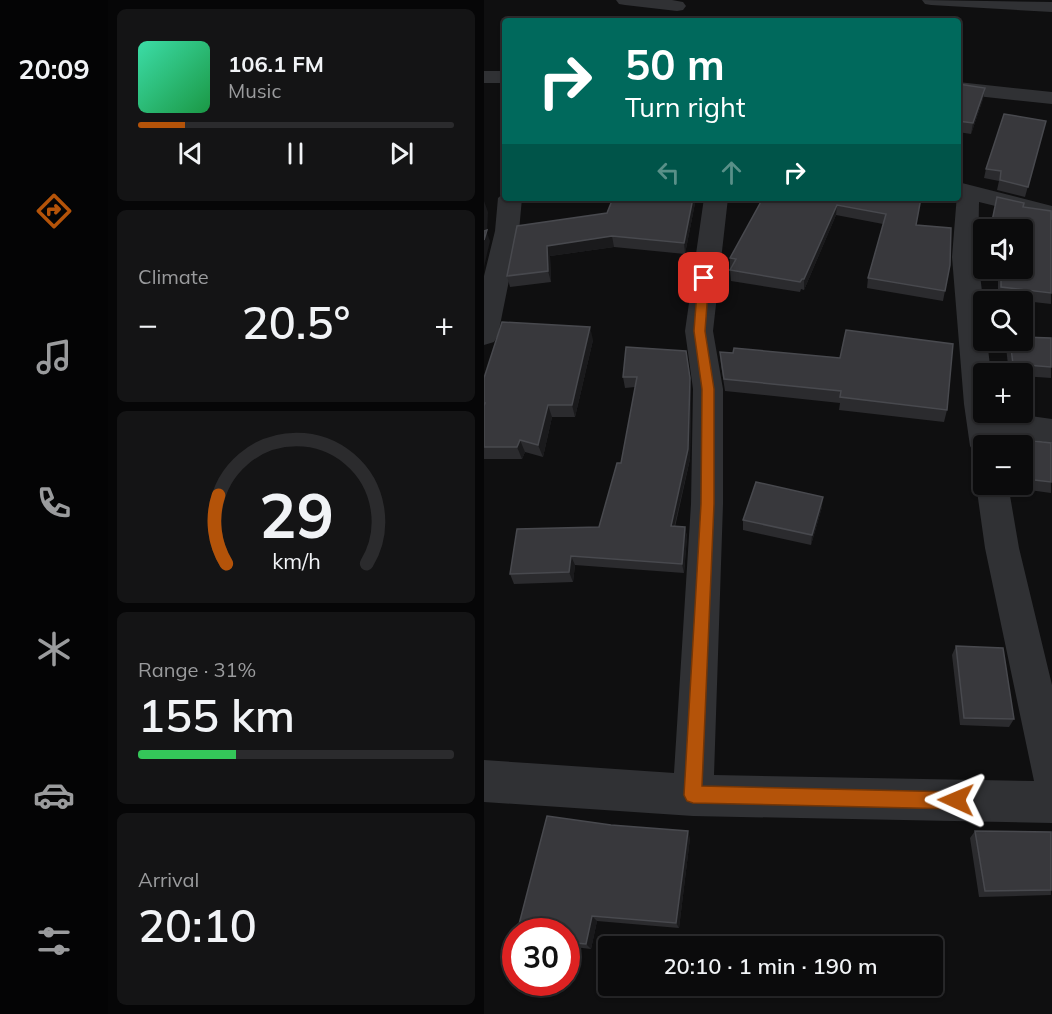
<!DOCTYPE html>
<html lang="en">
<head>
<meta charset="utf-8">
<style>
  :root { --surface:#0b0b0c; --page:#141415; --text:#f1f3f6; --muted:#9a9b9d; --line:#2b2b2d; --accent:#b45309 }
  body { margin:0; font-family:Mulish,sans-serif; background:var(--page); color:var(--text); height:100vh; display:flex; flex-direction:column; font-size:22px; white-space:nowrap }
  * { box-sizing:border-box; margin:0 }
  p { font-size:20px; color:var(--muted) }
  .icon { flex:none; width:33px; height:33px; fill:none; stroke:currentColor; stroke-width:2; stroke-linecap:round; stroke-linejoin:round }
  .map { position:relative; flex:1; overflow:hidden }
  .drawer { display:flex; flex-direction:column; gap:9px; padding:9px; background:#060607; width:376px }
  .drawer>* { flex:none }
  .banner { position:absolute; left:18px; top:18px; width:459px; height:183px; border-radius:6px; box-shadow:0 2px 4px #0004,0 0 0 2px var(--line); background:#00695c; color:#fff; overflow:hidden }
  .controls { position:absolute; left:489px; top:219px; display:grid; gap:12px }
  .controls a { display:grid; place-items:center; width:60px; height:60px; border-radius:6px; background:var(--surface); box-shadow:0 2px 4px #0004,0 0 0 2px var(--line); font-size:30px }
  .speed { position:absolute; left:18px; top:918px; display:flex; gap:12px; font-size:30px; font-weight:700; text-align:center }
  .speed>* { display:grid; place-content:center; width:78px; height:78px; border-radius:50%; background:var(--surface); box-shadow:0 2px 4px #0004,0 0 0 2px var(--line); line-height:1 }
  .speed .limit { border:9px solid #d22; background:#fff; color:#111 }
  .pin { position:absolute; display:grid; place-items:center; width:51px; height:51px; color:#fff; margin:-26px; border-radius:12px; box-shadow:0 3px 9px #0006 }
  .me { position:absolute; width:66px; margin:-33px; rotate:271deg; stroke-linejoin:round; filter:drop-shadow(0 0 4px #0008) }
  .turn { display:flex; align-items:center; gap:21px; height:126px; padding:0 24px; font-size:27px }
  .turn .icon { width:78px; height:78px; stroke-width:2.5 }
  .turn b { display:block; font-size:42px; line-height:51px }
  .lanes { display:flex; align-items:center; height:57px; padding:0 24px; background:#0003; justify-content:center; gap:30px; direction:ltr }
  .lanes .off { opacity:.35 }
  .big { font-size:45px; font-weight:600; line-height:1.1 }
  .drawer .tile { flex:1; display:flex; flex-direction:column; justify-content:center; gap:9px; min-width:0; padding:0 21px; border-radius:9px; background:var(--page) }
  .drawer .dial { align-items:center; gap:0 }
  .dial svg { height:156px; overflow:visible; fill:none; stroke:var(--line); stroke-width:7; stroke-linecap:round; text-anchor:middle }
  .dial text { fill:var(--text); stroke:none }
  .song { display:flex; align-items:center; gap:18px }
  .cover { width:72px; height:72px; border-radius:9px; background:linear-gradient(135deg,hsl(160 70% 55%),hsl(140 70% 35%)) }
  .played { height:6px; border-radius:3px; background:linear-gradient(90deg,var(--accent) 15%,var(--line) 15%) }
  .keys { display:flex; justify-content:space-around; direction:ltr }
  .heat { display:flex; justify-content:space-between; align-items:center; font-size:33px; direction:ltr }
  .charge { height:9px; border-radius:4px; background:linear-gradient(90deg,#34c759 31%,var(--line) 0) }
  .trip { position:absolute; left:114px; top:936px; width:345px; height:60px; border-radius:6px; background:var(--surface); box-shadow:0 2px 4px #0004,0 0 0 2px var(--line); font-weight:600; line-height:60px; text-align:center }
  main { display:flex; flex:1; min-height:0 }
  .tab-bar { display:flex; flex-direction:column; width:108px; justify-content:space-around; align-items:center; background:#040405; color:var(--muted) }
  .tab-bar .icon { width:42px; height:42px }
  .tab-bar .selected { color:var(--accent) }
  .tab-bar b { font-size:27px; color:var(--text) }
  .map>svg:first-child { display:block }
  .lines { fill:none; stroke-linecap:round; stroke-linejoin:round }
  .minor { fill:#303134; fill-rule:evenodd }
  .wall { fill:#2b2b2e }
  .shaded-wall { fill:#1a1a1c }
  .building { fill:#38383c; stroke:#48494e; stroke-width:1.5 }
  .route { fill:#b45309; stroke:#753606; stroke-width:1.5 }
</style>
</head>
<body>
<main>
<nav class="tab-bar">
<b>20:09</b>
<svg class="icon selected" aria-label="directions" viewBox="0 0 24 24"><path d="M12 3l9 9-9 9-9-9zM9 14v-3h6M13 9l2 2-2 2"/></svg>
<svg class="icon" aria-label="music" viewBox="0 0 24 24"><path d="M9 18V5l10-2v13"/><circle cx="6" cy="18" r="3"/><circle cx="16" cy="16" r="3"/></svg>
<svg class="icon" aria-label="phone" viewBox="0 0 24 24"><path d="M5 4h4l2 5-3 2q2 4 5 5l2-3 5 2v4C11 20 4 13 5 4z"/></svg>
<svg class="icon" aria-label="climate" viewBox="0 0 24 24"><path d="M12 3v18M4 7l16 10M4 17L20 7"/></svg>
<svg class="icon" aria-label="car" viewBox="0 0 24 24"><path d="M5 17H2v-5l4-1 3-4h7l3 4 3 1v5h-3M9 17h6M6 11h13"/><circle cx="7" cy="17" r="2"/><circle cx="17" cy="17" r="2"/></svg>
<svg class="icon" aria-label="filters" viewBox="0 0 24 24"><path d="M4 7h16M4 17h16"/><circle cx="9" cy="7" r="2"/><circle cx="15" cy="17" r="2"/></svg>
</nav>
<section class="drawer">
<div class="tile">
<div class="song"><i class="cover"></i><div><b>106.1 FM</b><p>Music</p></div></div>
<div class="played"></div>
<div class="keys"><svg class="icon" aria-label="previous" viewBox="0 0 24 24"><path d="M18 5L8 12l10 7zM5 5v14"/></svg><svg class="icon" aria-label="pause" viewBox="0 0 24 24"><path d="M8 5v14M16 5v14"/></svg><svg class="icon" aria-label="next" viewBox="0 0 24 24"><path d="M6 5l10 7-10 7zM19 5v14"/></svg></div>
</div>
<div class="tile"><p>Climate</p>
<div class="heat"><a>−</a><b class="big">20.5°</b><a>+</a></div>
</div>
<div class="tile dial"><svg viewBox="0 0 100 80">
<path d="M14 69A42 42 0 1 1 86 69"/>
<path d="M14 69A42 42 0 0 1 10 34" stroke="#b45309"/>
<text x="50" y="56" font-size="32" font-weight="700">29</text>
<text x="50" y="72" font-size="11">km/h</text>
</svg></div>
<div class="tile"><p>Range · 31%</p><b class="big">155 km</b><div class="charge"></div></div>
<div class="tile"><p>Arrival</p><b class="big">20:10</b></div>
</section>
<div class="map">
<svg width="568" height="1014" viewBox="0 0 568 1014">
  <rect width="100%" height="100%" fill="#0f0f10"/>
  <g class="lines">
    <path class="minor" d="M132 0H188L199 2 202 6 199 10 193 11 141 5 135 4Z
      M438 0 568 2V12L447 5 441 4Z
      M0 71H21V83H0Z
      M474 82 568 92V104L474 94Z
      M474 182 568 206V220L495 202 494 257 500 309V340H503L507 374H500V412H518L568 419V443L516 435 517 446H500V457L491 454 486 446 480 404 468 257Z
      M21 192V198H38L35 231 14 335 10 342 0 345V276L11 231 14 198Z
      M220 198H244L229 331 239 389V504L230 775 550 781 501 548 492 484 500 474V484H524L535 548 568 685V823L209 816 0 802V760L190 773 207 504 209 389 201 331Z"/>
  </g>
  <path class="wall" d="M474 84 501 88 499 99 487 134 474 132Z
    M562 121 541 197 513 190 515 181 500 178 502 169Z
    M513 197 539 207 567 211V304L514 298V268H538V230H506Z
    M212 198 201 254 130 247 66 256 67 282 26 287 23 276 123 213Z
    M279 198H437L432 225 466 265 459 301 383 288 384 278 399 224 352 215 320 290 317 289 316 292 247 281 246 270 247 268H246V258Z
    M567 338V378L538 376V374H525L522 347 524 340Z
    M109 340 91 417H68L59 457 41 452 38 459H0V378Z
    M142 347 207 389 206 459 191 527H201L203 537 200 573 91 565 89 582 30 584 26 574 115 527 137 463 151 387 141 388 139 377Z
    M236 352 463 410 460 422 355 410 356 403 241 391 237 365Z
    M541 440 567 443V493L538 489V446Z
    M338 507 327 545 259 530V520Z
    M472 646 530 719 525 727 476 725 468 655Z
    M491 831 567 832V895L495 897 486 838Z
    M206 838 195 928 113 921 107 949 82 946V932Z"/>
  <path class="shaded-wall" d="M501 88 499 99 487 134 489 123Z
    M209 198H212L201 254 200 243Z
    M0 201 4 212 3 233 6 241 0 267Z
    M353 205 352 215 320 290V279Z
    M128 236 130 247 66 256 67 282 64 271 63 246Z
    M106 327 109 340 91 417 88 405Z
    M206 378 207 389 206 459 188 536 187 526Z
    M64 405 68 417 59 457 54 445Z
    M36 440 41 452 38 459 33 447Z
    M339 497 338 507 327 545 328 535Z
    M201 527 203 537 200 573 198 564Z
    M87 556 91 565 89 582 85 572Z
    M204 831 206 838 195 928 192 923Z
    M108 916 113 921 107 949 102 944Z"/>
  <path class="building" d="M474 84 501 88 489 123 474 121Z
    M520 114 562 121 544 187 516 180 517 171 502 169Z
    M513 197 540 203 539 207 567 211V293L517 287V268H538V230H518V222L508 221Z
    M129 198H209L200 243 128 236 63 246 64 271 23 276 33 226 123 213Z
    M279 198H437L432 225 467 228 466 265 461 291 384 278 402 214 353 205 320 279H318L316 282 246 270 252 259 246 258Z
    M3 230 0 240V231Z
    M18 322 106 327 88 405H64L54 445 36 440 33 447H0V406L1 403H0V378Z
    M362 330 469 344 463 410 356 397 357 391 240 379 236 352 249 353 250 348 356 358Z
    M538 337 567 338V367L529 364 526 340H538Z
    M142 347 202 351 206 378 204 449 187 526 201 527 198 564 87 556 85 572 26 574 33 529 115 527 133 463H137L153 377H139Z
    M541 440 567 443V482L542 479Z
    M272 482 339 497 328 535 259 520Z
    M472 646 519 648 530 719 480 718Z
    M63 816 127 825 204 831 192 923 108 916 102 944 82 942V932H33Z
    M491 831 567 832V890L501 891Z"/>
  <path class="route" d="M220 275 225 278 221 331 230 389V504L218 786 472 792 478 794 481 800 478 806 472 809 209 803 203 801 200 795 217 504 218 389 210 331 214 278Z"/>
</svg>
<div class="controls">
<a><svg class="icon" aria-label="sound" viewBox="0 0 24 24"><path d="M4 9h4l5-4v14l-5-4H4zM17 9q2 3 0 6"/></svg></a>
<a><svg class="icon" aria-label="search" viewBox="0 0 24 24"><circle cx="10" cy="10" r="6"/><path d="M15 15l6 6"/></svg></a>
<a>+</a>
<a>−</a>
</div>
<div class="speed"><div class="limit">30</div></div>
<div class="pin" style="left:220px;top:278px;background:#d93025"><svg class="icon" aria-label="arrive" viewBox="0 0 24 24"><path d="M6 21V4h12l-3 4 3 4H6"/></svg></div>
<svg class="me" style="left:472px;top:800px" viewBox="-20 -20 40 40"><path d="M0-17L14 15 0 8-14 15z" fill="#b45309" stroke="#fff" stroke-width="4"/></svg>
<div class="trip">20:10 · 1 min · 190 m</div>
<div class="banner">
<div class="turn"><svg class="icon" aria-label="right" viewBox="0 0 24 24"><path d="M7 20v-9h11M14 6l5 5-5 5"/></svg><div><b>50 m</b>Turn right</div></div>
<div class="lanes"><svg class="icon off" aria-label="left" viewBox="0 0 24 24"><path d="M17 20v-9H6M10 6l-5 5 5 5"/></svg><svg class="icon off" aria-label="ahead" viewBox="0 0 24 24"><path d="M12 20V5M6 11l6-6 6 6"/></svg><svg class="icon" aria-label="right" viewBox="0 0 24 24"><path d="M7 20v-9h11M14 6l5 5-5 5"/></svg></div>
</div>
</div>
</main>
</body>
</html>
